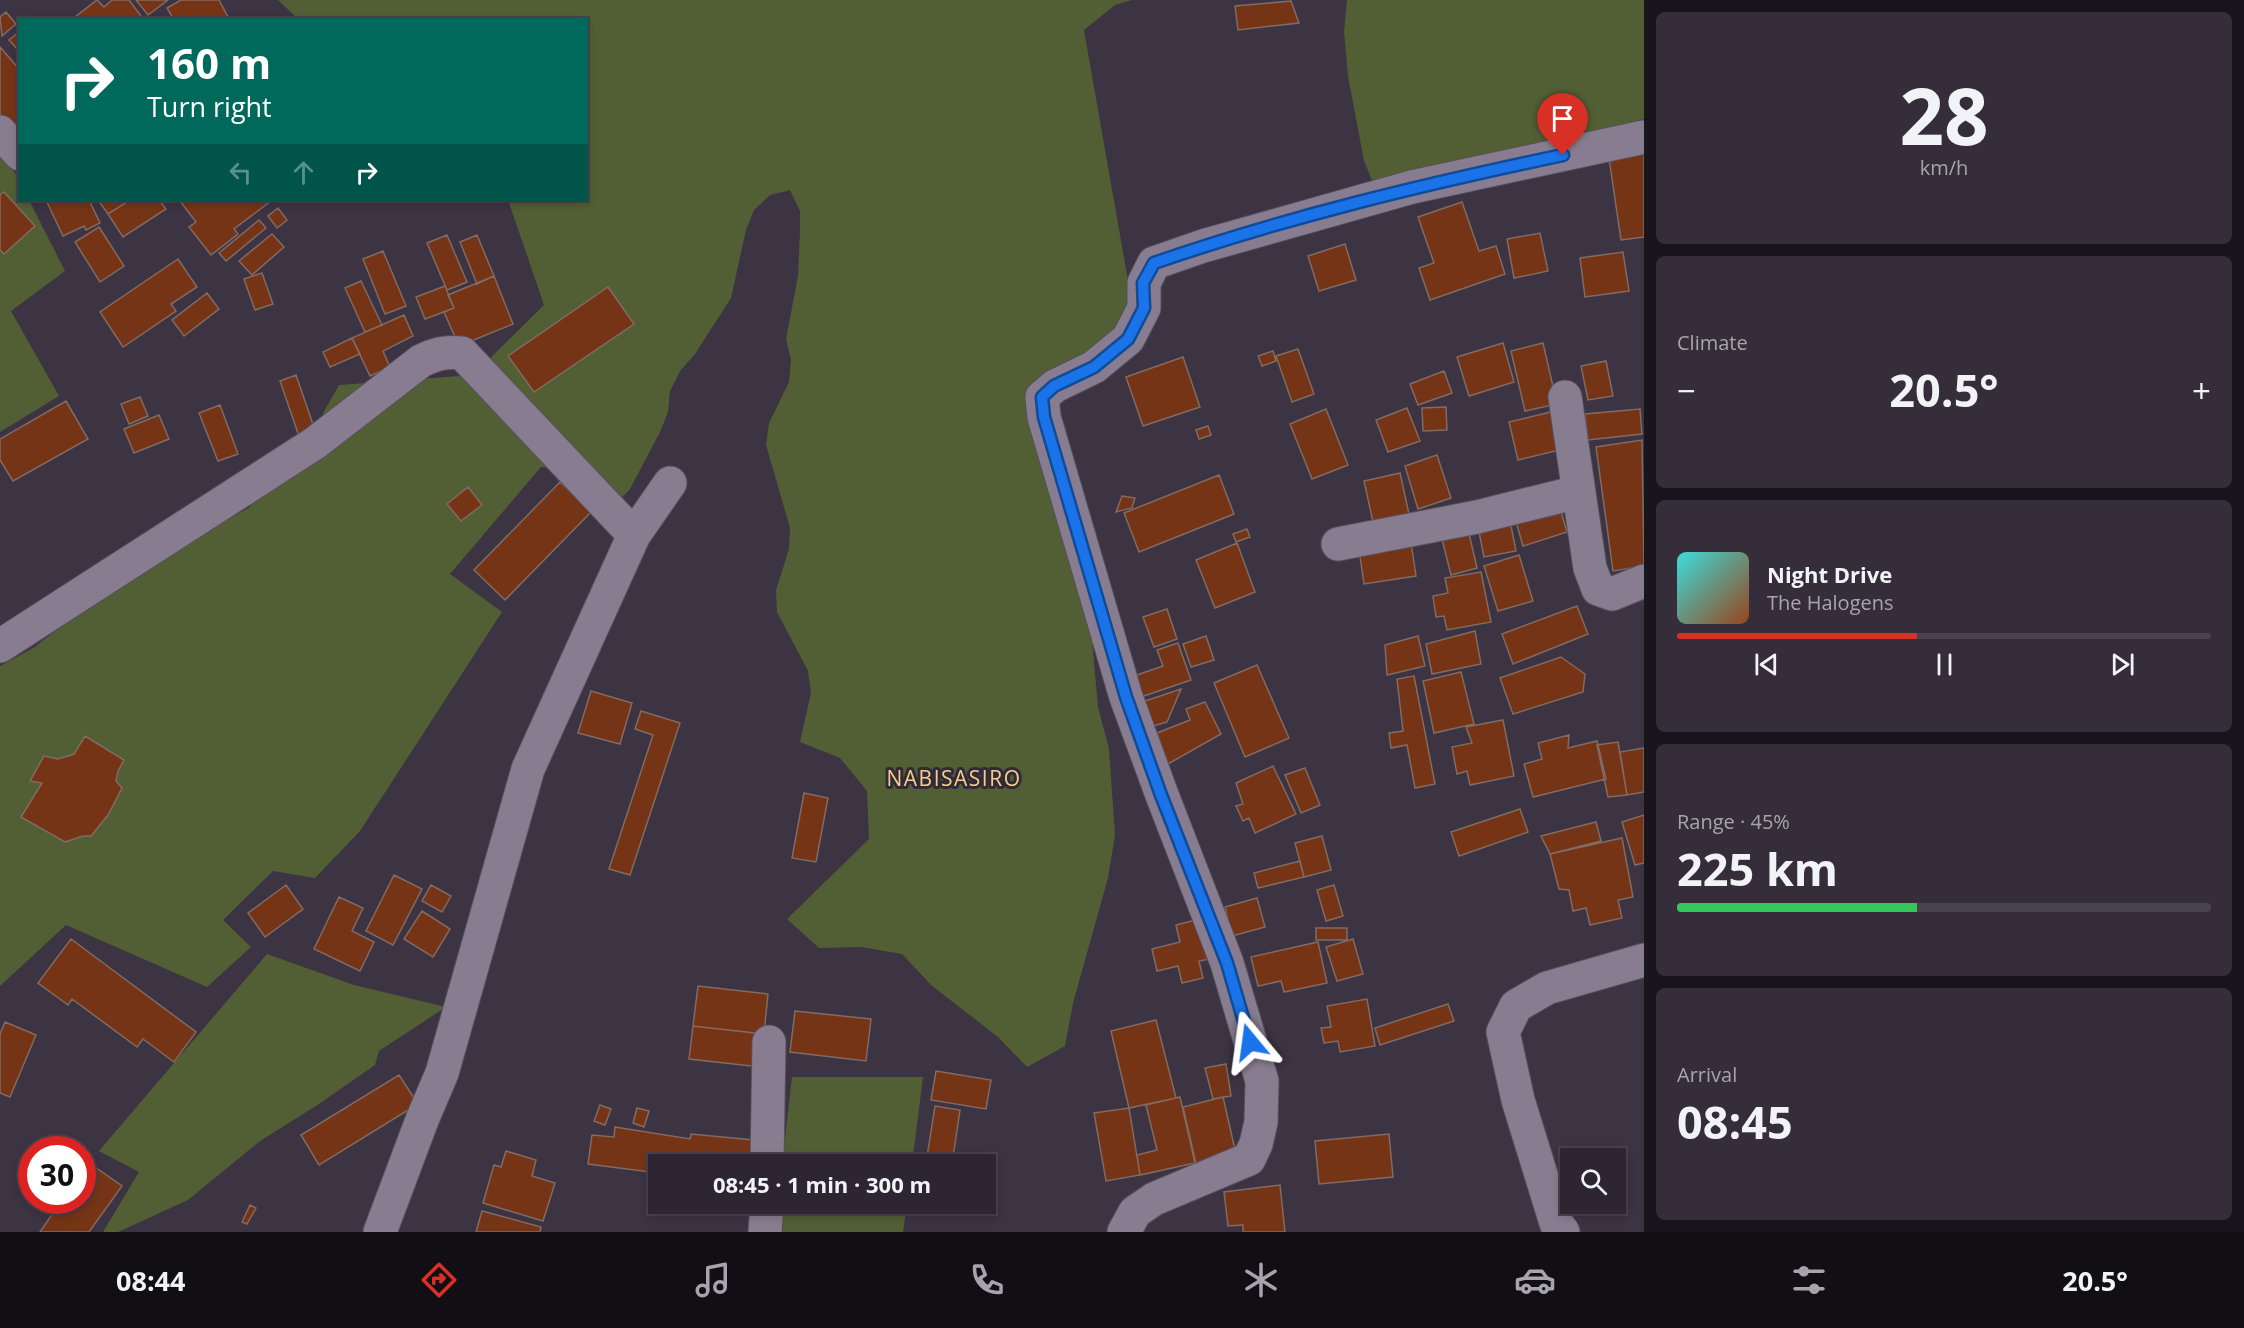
<!DOCTYPE html>
<html lang="en">
<head>
<meta charset="utf-8">
<style>
  :root { --surface:#2d2632; --page:#352e3a; --text:#f1f3f6; --muted:#a7a5ac; --line:#48434d; --accent:#d93025 }
  body { margin:0; font-family:"Open Sans",sans-serif; background:var(--page); color:var(--text); height:100vh; display:flex; flex-direction:column; font-size:22px; white-space:nowrap }
  * { box-sizing:border-box; margin:0 }
  p { font-size:20px; color:var(--muted) }
  .icon { flex:none; width:33px; height:33px; fill:none; stroke:currentColor; stroke-width:2; stroke-linecap:round; stroke-linejoin:round }
  .map { position:relative; flex:1; overflow:hidden }
  .details { display:flex; flex-direction:column; gap:12px; padding:12px; background:#19151c; width:600px }
  .details>* { flex:none }
  .banner { position:absolute; left:18px; top:18px; width:570px; height:183px; border-radius:0px; box-shadow:0 3px 9px #0003,0 0 0 2px var(--line); background:#00695c; color:#fff; overflow:hidden }
  .buttons { position:absolute; left:1560px; top:1148px; display:grid; gap:12px }
  .buttons a { display:grid; place-items:center; width:66px; height:66px; border-radius:0px; background:var(--surface); box-shadow:0 3px 9px #0003,0 0 0 2px var(--line); font-size:30px }
  .speed { position:absolute; left:18px; top:1136px; display:flex; gap:12px; font-size:30px; font-weight:700; text-align:center }
  .speed>* { display:grid; place-content:center; width:78px; height:78px; border-radius:50%; background:var(--surface); box-shadow:0 3px 9px #0003,0 0 0 2px var(--line); line-height:1 }
  .speed .limit { border:9px solid #d22; background:#fff; color:#111 }
  .pin { position:absolute; display:grid; place-items:center; width:51px; height:51px; color:#fff; margin:-62px -26px; border-radius:50% 50% 50% 0; rotate:-45deg; box-shadow:0 0 6px #0007 }
  .pin .icon { rotate:45deg }
  .me { position:absolute; width:66px; margin:-33px; rotate:344deg; stroke-linejoin:round; filter:drop-shadow(0 0 4px #0008) }
  .turn { display:flex; align-items:center; gap:21px; height:126px; padding:0 30px; font-size:27px }
  .turn .icon { width:78px; height:78px; stroke-width:2.5 }
  .turn b { display:block; font-size:42px; line-height:51px }
  .lanes { display:flex; align-items:center; height:57px; padding:0 30px; background:#0003; justify-content:center; gap:30px; direction:ltr }
  .lanes .off { opacity:.35 }
  .big { font-size:45px; font-weight:700; line-height:1.1 }
  .details .tile { flex:1; display:flex; flex-direction:column; justify-content:center; gap:9px; min-width:0; padding:0 21px; border-radius:9px; background:var(--page) }
  .details .dial { align-items:center; gap:0 }
  .dial b { font-size:78px; line-height:1 }
  .song { display:flex; align-items:center; gap:18px }
  .cover { width:72px; height:72px; border-radius:9px; background:linear-gradient(135deg,hsl(180 70% 55%),hsl(20 70% 35%)) }
  .played { height:6px; border-radius:3px; background:linear-gradient(90deg,var(--accent) 45%,var(--line) 45%) }
  .keys { display:flex; justify-content:space-around; direction:ltr }
  .heat { display:flex; justify-content:space-between; align-items:center; font-size:33px; direction:ltr }
  .charge { height:9px; border-radius:4px; background:linear-gradient(90deg,#34c759 45%,var(--line) 0) }
  .trip { position:absolute; left:648px; top:1154px; width:348px; height:60px; border-radius:0px; background:var(--surface); box-shadow:0 3px 9px #0003,0 0 0 2px var(--line); font-weight:700; line-height:60px; text-align:center }
  .tab-bar { display:flex; height:96px; justify-content:space-around; align-items:center; background:#120f14; color:var(--muted) }
  .tab-bar .icon { width:42px; height:42px }
  .tab-bar .active { color:var(--accent) }
  .tab-bar b { font-size:27px; color:var(--text) }
  main { display:flex; flex:1; min-height:0 }
  .map>svg:first-child { display:block }
  .green { fill:#525f35 }
  .building { fill:#753416; stroke:#816b62; stroke-width:1.5 }
  .lines { fill:none; stroke-linecap:round; stroke-linejoin:round }
  .minor-casing { stroke:#58505e; stroke-width:35 }
  .minor { stroke:#887d90; stroke-width:33 }
  .route-casing { stroke:#114b97; stroke-width:15 }
  .route { stroke:#1a73e8; stroke-width:10 }
  .labels { text-anchor:middle; stroke-width:6; stroke-linejoin:round; paint-order:stroke }
  .quarter-label { font-size:21px; letter-spacing:1.5px; fill:#f5cf87; stroke:#322939 }
</style>
</head>
<body>
<main>
<div class="map">
<svg width="1644" height="1232" viewBox="0 0 1644 1232">
  <rect width="100%" height="100%" fill="#3c3343"/>
  <path class="green" d="M278 0H1132L1115 5 1084 30 1140 349 1051 390 1085 561 1098 707 1109 749 1115 835 1108 878 1073 1003 1065 1046 1027 1067 998 1037 931 985 902 954 861 947 819 948 787 919 869 839 867 791 840 758 800 742 811 693 808 671 777 612 776 590 789 549 790 528 766 445 769 423 789 382 791 360 786 339 798 276 800 231V211L790 190 770 195 754 210 746 230 731 298 695 354 680 371 670 391 668 412 660 432 630 489 617 503 578 470 541 467 450 574 502 612 360 831 315 878 273 871 223 920 251 947 207 987 66 925 0 986V666L35 647 119 580 250 507 261 478 337 448 323 413 339 385 473 375 544 305 508 200H586V20L298 19Z
    M1347 0H1644V119L1376 190 1364 161 1348 76 1344 32Z
    M0 146 19 180 20 200H29L65 271 11 311 59 396 0 432Z
    M267 954 354 985 446 1007 379 1051 375 1065 319 1104 260 1141 188 1200 118 1232H103L139 1172 99 1151Z
    M792 1077H923L912 1164H782Z
    M777 1203H907L903 1232H774Z"/>
  <path class="building" d="M97 0 104 7 112 0H129L144 20H77L75 17Z
    M136 0H168L148 15Z
    M181 0H219L228 17 223 20H174L167 8Z
    M1291 1 1299 23 1238 30 1235 6Z
    M6 12 16 24 2 36 0 17Z
    M20 31V52L9 40Z
    M0 47 20 70V137L0 116Z
    M1644 153V237L1621 240 1609 158Z
    M4 192 35 226 4 254 0 250V195Z
    M46 200H89L100 223 86 230 84 226 63 236Z
    M98 200H130L108 214Z
    M130 200H159L166 209 123 237 108 214Z
    M182 200H270L271 201 234 229 238 234 211 255 189 227 196 222 180 201Z
    M1462 202 1479 251 1496 246 1505 274 1430 300 1419 268 1434 263 1418 217Z
    M278 208 287 220 277 228 268 216Z
    M259 220 266 228 226 261 219 253Z
    M99 227 124 266 100 282 75 242Z
    M1540 233 1548 271 1514 278 1507 239Z
    M272 234 284 247 252 275 239 261Z
    M447 235 467 282 447 290 427 243Z
    M477 235 494 276 477 284 460 242Z
    M1345 244 1356 280 1319 291 1308 256Z
    M383 251 406 306 385 314 363 259Z
    M1623 252 1629 291 1585 297 1580 258Z
    M178 259 197 287 171 304 176 311 123 347 100 312Z
    M262 273 273 304 255 310 244 279Z
    M494 276 513 324 459 346 444 312 454 308 448 295Z
    M361 281 382 325 365 332 345 288Z
    M445 286 454 308 425 319 416 297Z
    M608 287 634 324 534 392 508 356Z
    M207 293 219 309 184 336 172 320Z
    M404 315 413 336 383 351 390 367 370 376 352 338Z
    M352 338 360 354 330 367 323 352Z
    M1503 343 1514 382 1469 396 1457 357Z
    M1543 343 1557 404 1525 411 1511 351Z
    M1298 349 1314 394 1292 402 1276 356Z
    M1273 351 1276 361 1262 366 1258 356Z
    M1183 357 1200 407 1143 426 1126 377Z
    M1606 361 1613 396 1588 400 1581 366Z
    M1444 371 1452 393 1418 405 1410 384Z
    M296 375 317 436 301 442 280 381Z
    M140 397 148 416 129 424 121 404Z
    M66 401 88 439 13 481 0 460V439Z
    M220 405 238 454 218 461 199 413Z
    M1446 407 1447 430 1423 431 1422 408Z
    M1407 408 1420 441 1388 452 1376 420Z
    M1326 409 1348 465 1312 479 1290 424Z
    M1640 409 1642 434 1588 440 1585 414Z
    M1559 410 1568 448 1518 460 1509 422Z
    M159 415 169 439 134 453 124 429Z
    M1208 426 1211 435 1199 439 1196 430Z
    M1642 440 1644 566 1613 571 1596 447Z
    M1437 455 1451 498 1418 509 1405 466Z
    M1400 473 1409 514 1373 522 1364 481Z
    M1219 475 1234 514 1139 552 1124 513Z
    M560 482 591 512 505 600 474 570Z
    M468 487 482 505 461 521 447 504Z
    M1122 496 1135 498 1132 508 1116 512Z
    M1559 505 1567 532 1523 546 1515 518Z
    M1510 521 1516 551 1484 557 1478 527Z
    M1247 529 1250 537 1236 542 1233 534Z
    M1468 529 1477 568 1451 575 1441 535Z
    M1411 542 1416 576 1364 584 1359 550Z
    M1237 543 1255 592 1215 608 1196 560Z
    M1519 555 1533 601 1498 611 1484 566Z
    M1481 572 1491 622 1447 630 1444 616 1436 617 1433 596 1448 593 1445 578Z
    M1577 606 1588 634 1513 664 1502 634Z
    M1167 609 1177 639 1154 647 1143 617Z
    M1475 631 1481 664 1432 674 1426 644Z
    M1206 636 1214 660 1191 667 1183 644Z
    M1418 636 1425 666 1387 675 1385 645Z
    M1178 643 1191 680 1138 698 1131 677 1163 666 1157 650Z
    M1561 657 1585 674 1583 692 1513 714 1500 678Z
    M1257 665 1289 738 1245 757 1214 683Z
    M1461 672 1474 724 1434 733 1423 681Z
    M1414 676 1435 784 1415 788 1407 745 1391 748 1389 733 1403 731 1397 679Z
    M1181 689 1167 722 1150 727 1142 702Z
    M591 691 632 703 620 744 578 733Z
    M1205 702 1221 734 1168 764 1157 733 1190 720 1186 709Z
    M641 711 680 723 630 875 609 869 653 735 635 729Z
    M1503 720 1514 776 1470 785 1467 771 1457 774 1452 747 1472 743 1466 727Z
    M1569 735 1568 748 1597 741 1606 779 1533 797 1524 764 1542 759 1538 743Z
    M85 736 124 760 118 771 116 781 122 788 108 815 91 836H83L65 842 21 817 42 783 30 781 44 756 58 759 74 754Z
    M1618 742 1627 795 1608 797 1597 745Z
    M1644 748V792L1627 795 1620 752Z
    M1273 766 1296 814 1255 833 1249 818 1243 821 1236 806 1243 804 1236 783Z
    M1305 768 1320 805 1301 813 1285 775Z
    M804 793 828 798 816 862 792 858Z
    M1520 809 1528 832 1459 856 1451 832Z
    M1644 815V863L1635 865 1622 822Z
    M1596 822 1601 841 1550 854 1541 836Z
    M1322 836 1331 870 1304 877 1295 843Z
    M1622 838 1633 897 1618 900 1622 918 1590 925 1586 908 1573 911 1569 890 1559 889 1550 854Z
    M1300 861 1304 877 1258 888 1254 873Z
    M394 875 422 889 393 945 366 931Z
    M286 885 303 909 265 937 248 913Z
    M431 885 451 896 442 912 422 901Z
    M1334 885 1343 916 1326 921 1317 890Z
    M339 897 363 908 352 931 374 942 360 971 314 949Z
    M1257 898 1265 927 1232 936 1225 907Z
    M422 911 450 929 433 957 404 939Z
    M1200 919 1210 959 1199 961 1203 978 1182 983 1178 966 1157 971 1152 949 1180 942 1176 925Z
    M1316 928H1347V940H1316Z
    M71 939 196 1032 174 1062 143 1039 137 1047 72 999 68 1005 38 983Z
    M1353 939 1363 974 1337 981 1326 947Z
    M1318 942 1327 983 1284 992 1281 981 1258 986 1251 957Z
    M698 986 768 994 764 1034 693 1026Z
    M1367 999 1375 1046 1340 1052 1338 1041 1324 1043 1321 1028 1331 1027 1327 1006Z
    M1448 1004 1454 1021 1380 1045 1375 1028Z
    M795 1011 871 1019 866 1061 790 1052Z
    M1156 1020 1176 1098 1129 1108 1111 1031Z
    M5 1022 36 1035 10 1097 0 1093V1034Z
    M693 1026 764 1034 760 1067 689 1059Z
    M1226 1064 1231 1096 1213 1099 1205 1068Z
    M936 1071 991 1080 986 1109 931 1100Z
    M399 1075 418 1104 319 1165 301 1135Z
    M1180 1097 1195 1163 1140 1175 1137 1155 1157 1150 1146 1105Z
    M1223 1097 1236 1154 1196 1164 1183 1107Z
    M600 1105 611 1109 605 1125 594 1121Z
    M935 1106 960 1110 952 1164 926 1163Z
    M637 1108 649 1111 644 1127 633 1123Z
    M1129 1108 1140 1175 1106 1181 1094 1113Z
    M615 1127 690 1139 691 1134 754 1140 751 1164H658V1173L588 1164 592 1135 614 1137Z
    M1389 1134 1393 1177 1319 1184 1315 1141Z
    M506 1151 536 1160 532 1176 555 1183 543 1221 483 1203 494 1165 501 1167Z
    M82 1158 122 1186 89 1232H40L55 1210 59 1213 68 1200H82Z
    M1280 1185 1285 1232H1243V1225L1228 1226 1224 1192Z
    M250 1205 256 1208 247 1224 242 1222Z
    M482 1211 541 1227 540 1232H476Z"/>
  <g class="lines">
    <g class="minor-casing">
      <path id="minor" d="M0 132 20 154
        M1565 397 1590 568 1598 589 1612 594 1644 581
        M1338 544 1477 517 1578 492
        M0 646 315 443 421 361C435 354 446 351 462 353L634 535
        M767 1164 769 1042
        M380 1232 422 1120 442 1073 528 769 634 535 670 483
        M765 1232 767 1203
        M1124 1232 1135 1212 1154 1199 1249 1159 1256 1144 1261 1122 1262 1081 1227 963 1162 795 1126 697 1044 417 1042 397 1055 386 1094 367 1128 339 1144 308V283L1154 263 1203 246 1412 187 1644 137
        M1563 1232 1556 1223 1518 1100 1503 1032 1516 1006 1547 988 1644 960"/>
    </g>
    <use href="#minor" class="minor"/>
  </g>
  <g class="lines">
    <g class="route-casing">
      <path id="route" d="M1250 1042 1227 963 1161 795 1126 697 1044 417 1042 397 1054 386 1094 367 1128 339 1144 308 1143 283 1154 263C1287 217 1425 184 1563 155"/>
    </g>
    <use href="#route" class="route"/>
  </g>
  <g class="labels">
    <g class="quarter-label">
      <text x="954" y="786">NABISASIRO</text>
    </g>
  </g>
</svg>
<div class="buttons">
<a><svg class="icon" aria-label="search" viewBox="0 0 24 24"><circle cx="10" cy="10" r="6"/><path d="M15 15l6 6"/></svg></a>
</div>
<div class="speed"><div class="limit">30</div></div>
<div class="pin" style="left:1563px;top:155px;background:#d93025"><svg class="icon" aria-label="arrive" viewBox="0 0 24 24"><path d="M6 21V4h12l-3 4 3 4H6"/></svg></div>
<svg class="me" style="left:1250px;top:1042px" viewBox="-20 -20 40 40"><path d="M0-17L14 15 0 8-14 15z" fill="#1a73e8" stroke="#fff" stroke-width="4"/></svg>
<div class="trip">08:45 · 1 min · 300 m</div>
<div class="banner">
<div class="turn"><svg class="icon" aria-label="right" viewBox="0 0 24 24"><path d="M7 20v-9h11M14 6l5 5-5 5"/></svg><div><b>160 m</b>Turn right</div></div>
<div class="lanes"><svg class="icon off" aria-label="left" viewBox="0 0 24 24"><path d="M17 20v-9H6M10 6l-5 5 5 5"/></svg><svg class="icon off" aria-label="ahead" viewBox="0 0 24 24"><path d="M12 20V5M6 11l6-6 6 6"/></svg><svg class="icon" aria-label="right" viewBox="0 0 24 24"><path d="M7 20v-9h11M14 6l5 5-5 5"/></svg></div>
</div>
</div>
<section class="details">
<div class="tile dial"><b>28</b><p>km/h</p></div>
<div class="tile"><p>Climate</p>
<div class="heat"><a>−</a><b class="big">20.5°</b><a>+</a></div>
</div>
<div class="tile">
<div class="song"><i class="cover"></i><div><b>Night Drive</b><p>The Halogens</p></div></div>
<div class="played"></div>
<div class="keys"><svg class="icon" aria-label="previous" viewBox="0 0 24 24"><path d="M18 5L8 12l10 7zM5 5v14"/></svg><svg class="icon" aria-label="pause" viewBox="0 0 24 24"><path d="M8 5v14M16 5v14"/></svg><svg class="icon" aria-label="next" viewBox="0 0 24 24"><path d="M6 5l10 7-10 7zM19 5v14"/></svg></div>
</div>
<div class="tile"><p>Range · 45%</p><b class="big">225 km</b><div class="charge"></div></div>
<div class="tile"><p>Arrival</p><b class="big">08:45</b></div>
</section>
</main>
<nav class="tab-bar">
<b>08:44</b>
<svg class="icon active" aria-label="directions" viewBox="0 0 24 24"><path d="M12 3l9 9-9 9-9-9zM9 14v-3h6M13 9l2 2-2 2"/></svg>
<svg class="icon" aria-label="music" viewBox="0 0 24 24"><path d="M9 18V5l10-2v13"/><circle cx="6" cy="18" r="3"/><circle cx="16" cy="16" r="3"/></svg>
<svg class="icon" aria-label="phone" viewBox="0 0 24 24"><path d="M5 4h4l2 5-3 2q2 4 5 5l2-3 5 2v4C11 20 4 13 5 4z"/></svg>
<svg class="icon" aria-label="climate" viewBox="0 0 24 24"><path d="M12 3v18M4 7l16 10M4 17L20 7"/></svg>
<svg class="icon" aria-label="car" viewBox="0 0 24 24"><path d="M5 17H2v-5l4-1 3-4h7l3 4 3 1v5h-3M9 17h6M6 11h13"/><circle cx="7" cy="17" r="2"/><circle cx="17" cy="17" r="2"/></svg>
<svg class="icon" aria-label="filters" viewBox="0 0 24 24"><path d="M4 7h16M4 17h16"/><circle cx="9" cy="7" r="2"/><circle cx="15" cy="17" r="2"/></svg>
<b>20.5°</b>
</nav>
</body>
</html>
